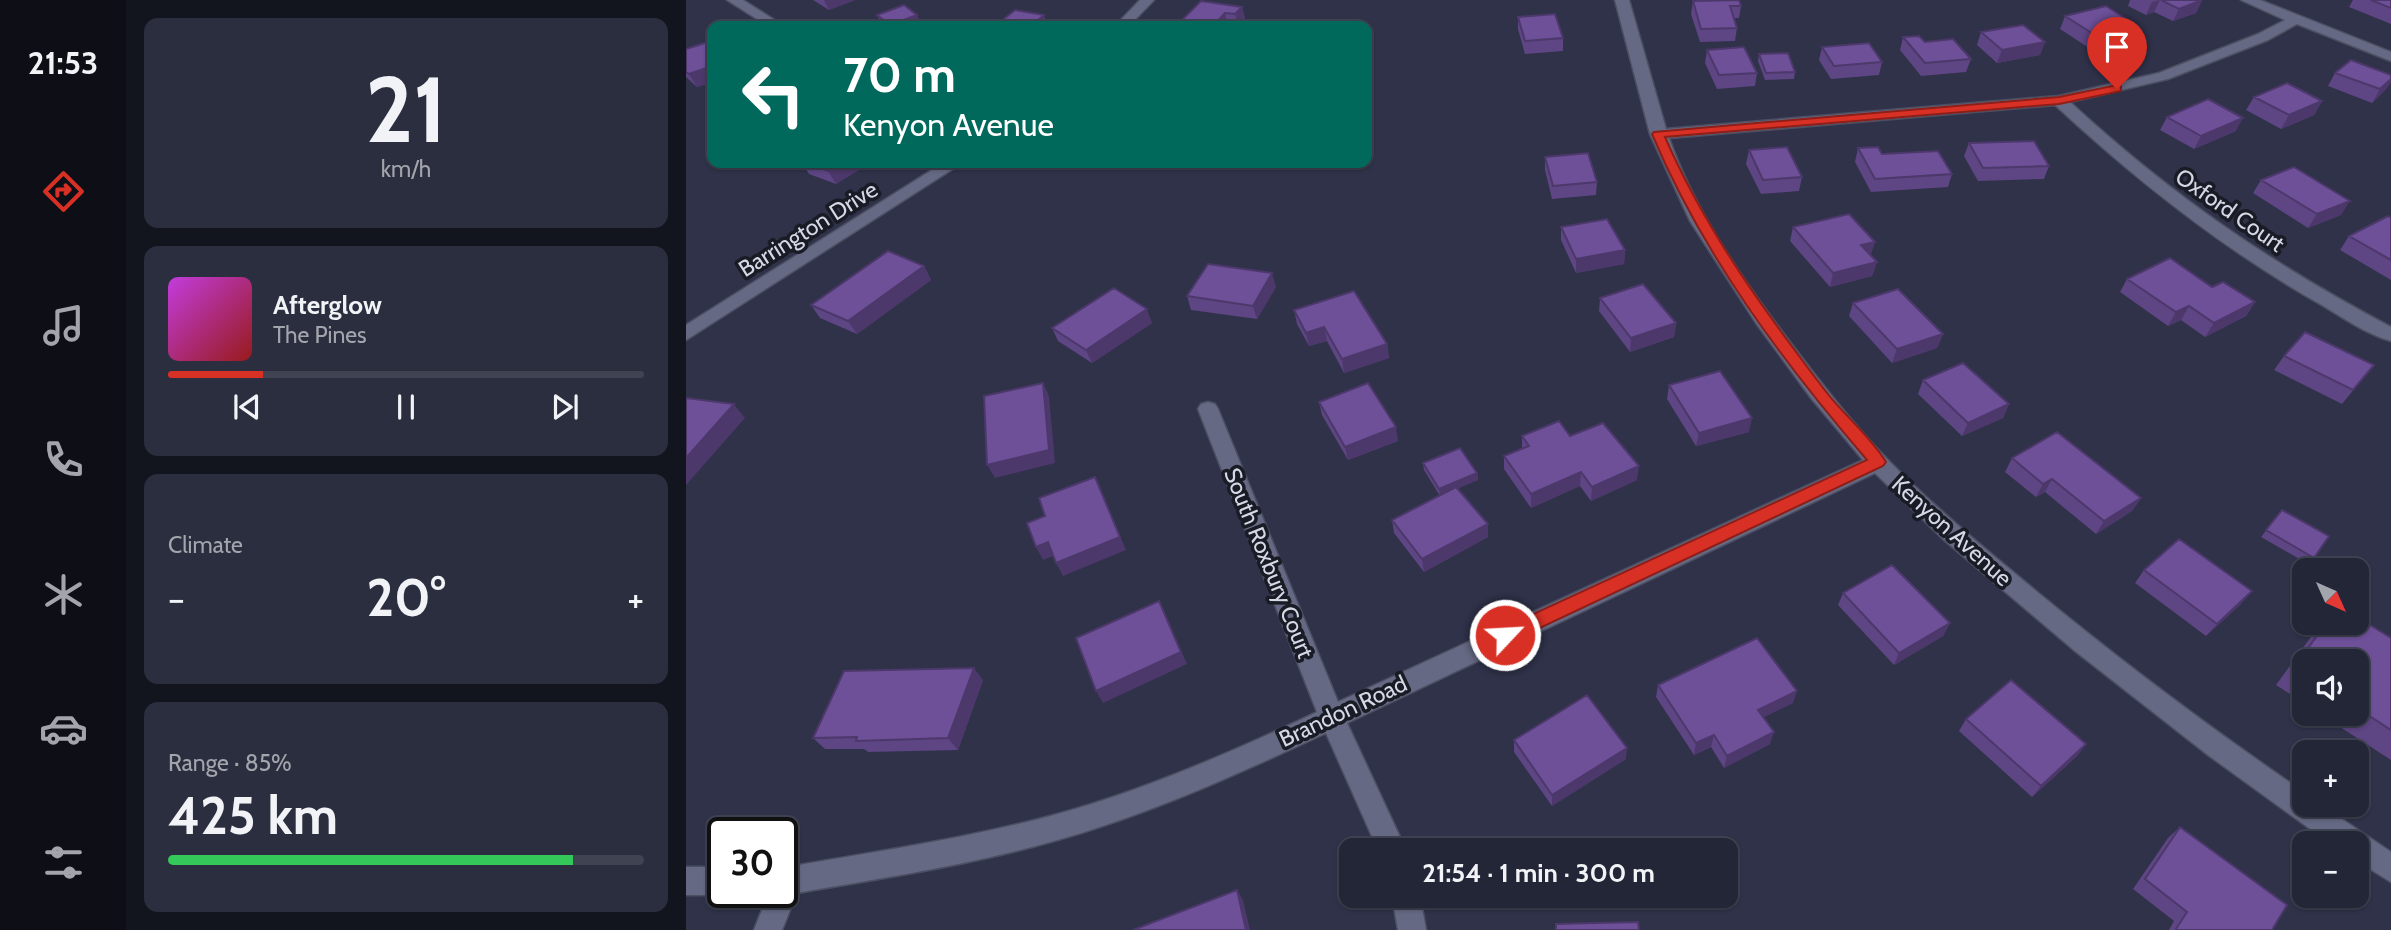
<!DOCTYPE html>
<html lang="en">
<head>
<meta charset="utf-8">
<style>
  :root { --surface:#232637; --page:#2b2e3f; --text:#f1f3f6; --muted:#a3a5ad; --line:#404352; --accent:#d93025 }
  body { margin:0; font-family:Cabin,sans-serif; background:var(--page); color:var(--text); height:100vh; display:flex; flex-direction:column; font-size:26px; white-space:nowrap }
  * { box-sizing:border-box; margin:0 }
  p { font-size:23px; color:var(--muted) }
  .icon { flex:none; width:38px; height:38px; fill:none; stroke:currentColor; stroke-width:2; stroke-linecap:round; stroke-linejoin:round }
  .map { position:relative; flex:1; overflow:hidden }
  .details { display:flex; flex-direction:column; gap:18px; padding:18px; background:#13151e; width:560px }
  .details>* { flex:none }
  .top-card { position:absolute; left:21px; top:21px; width:665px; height:147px; border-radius:14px; box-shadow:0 2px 5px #0004,0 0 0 2px var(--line); background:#00695c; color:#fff; overflow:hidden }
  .needle { width:46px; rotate:135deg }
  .controls { position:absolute; left:1606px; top:558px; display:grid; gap:14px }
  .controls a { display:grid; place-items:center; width:77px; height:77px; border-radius:14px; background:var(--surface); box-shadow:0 2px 5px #0004,0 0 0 2px var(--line); font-size:35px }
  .speed { position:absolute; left:21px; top:817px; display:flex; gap:14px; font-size:35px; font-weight:700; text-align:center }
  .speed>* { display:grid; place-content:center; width:91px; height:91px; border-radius:50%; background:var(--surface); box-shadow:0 2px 5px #0004,0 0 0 2px var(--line); line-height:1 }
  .speed .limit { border:4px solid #111; border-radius:10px; background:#fff; color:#111 }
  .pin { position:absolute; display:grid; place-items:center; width:60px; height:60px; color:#fff; margin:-72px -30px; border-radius:50% 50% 50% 0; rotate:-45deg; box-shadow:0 0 7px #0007 }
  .pin .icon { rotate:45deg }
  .me { position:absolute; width:77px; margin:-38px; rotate:65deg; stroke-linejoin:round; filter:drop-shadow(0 0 5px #0008) }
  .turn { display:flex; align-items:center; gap:24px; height:147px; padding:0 21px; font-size:32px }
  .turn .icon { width:91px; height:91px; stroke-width:2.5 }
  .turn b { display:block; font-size:49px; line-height:60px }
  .big { font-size:52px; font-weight:700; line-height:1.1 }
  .details .card { flex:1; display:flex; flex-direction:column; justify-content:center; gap:10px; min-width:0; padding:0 24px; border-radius:14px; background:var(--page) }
  .details .dial { align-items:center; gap:0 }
  .dial b { font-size:91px; line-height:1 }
  .song { display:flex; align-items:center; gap:21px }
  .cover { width:84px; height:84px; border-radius:10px; background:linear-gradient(135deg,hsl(290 70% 55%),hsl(0 70% 35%)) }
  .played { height:7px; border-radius:4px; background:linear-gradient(90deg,var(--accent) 20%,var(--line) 20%) }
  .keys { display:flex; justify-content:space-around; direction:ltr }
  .heat { display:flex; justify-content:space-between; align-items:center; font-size:38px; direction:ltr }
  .charge { height:10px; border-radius:5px; background:linear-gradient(90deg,#34c759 85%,var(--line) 0) }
  .trip { position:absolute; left:653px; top:838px; width:399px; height:70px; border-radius:14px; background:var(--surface); box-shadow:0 2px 5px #0004,0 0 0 2px var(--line); font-weight:700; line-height:70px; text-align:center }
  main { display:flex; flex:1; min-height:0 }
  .menu { display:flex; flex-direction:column; width:126px; justify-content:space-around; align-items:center; background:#0e0f16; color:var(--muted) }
  .menu .icon { width:49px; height:49px }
  .menu .active { color:var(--accent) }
  .menu b { font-size:32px; color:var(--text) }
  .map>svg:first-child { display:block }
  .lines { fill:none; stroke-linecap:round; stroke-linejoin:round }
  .street-casing { stroke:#4c4f62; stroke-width:3 }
  .street { fill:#656983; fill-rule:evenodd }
  .wall { fill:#5e4583 }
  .shaded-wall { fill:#4c386a }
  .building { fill:#6d5098; stroke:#4c386a; stroke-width:2 }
  .route { fill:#d93025; stroke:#8d1f18; stroke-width:2 }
  .labels { text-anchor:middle; stroke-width:7; stroke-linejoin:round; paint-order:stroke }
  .street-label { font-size:23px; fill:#d5d8e6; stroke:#191b25 }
</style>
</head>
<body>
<main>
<nav class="menu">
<b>21:53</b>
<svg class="icon active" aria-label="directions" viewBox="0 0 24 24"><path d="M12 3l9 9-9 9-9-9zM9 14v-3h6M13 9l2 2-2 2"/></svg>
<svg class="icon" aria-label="music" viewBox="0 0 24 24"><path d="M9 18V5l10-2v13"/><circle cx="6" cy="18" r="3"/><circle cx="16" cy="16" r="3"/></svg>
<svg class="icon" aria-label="phone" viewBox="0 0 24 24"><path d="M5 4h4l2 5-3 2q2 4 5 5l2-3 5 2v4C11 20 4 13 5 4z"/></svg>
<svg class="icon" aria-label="climate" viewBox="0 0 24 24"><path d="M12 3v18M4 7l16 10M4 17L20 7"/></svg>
<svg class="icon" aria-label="car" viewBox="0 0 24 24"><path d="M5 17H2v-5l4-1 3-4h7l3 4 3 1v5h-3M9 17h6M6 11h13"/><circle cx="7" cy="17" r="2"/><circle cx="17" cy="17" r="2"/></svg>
<svg class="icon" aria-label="filters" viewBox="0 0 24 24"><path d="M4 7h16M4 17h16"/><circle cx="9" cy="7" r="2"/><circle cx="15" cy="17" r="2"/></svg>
</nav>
<section class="details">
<div class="card dial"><b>21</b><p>km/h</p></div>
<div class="card">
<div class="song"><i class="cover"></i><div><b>Afterglow</b><p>The Pines</p></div></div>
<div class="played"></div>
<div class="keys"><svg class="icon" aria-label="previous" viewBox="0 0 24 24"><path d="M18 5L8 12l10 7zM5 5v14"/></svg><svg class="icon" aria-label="pause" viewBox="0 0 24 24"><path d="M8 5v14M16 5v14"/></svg><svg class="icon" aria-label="next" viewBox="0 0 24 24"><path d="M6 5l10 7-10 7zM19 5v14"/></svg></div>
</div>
<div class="card"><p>Climate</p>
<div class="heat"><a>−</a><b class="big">20°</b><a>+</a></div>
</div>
<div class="card"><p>Range · 85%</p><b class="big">425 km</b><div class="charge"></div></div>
</section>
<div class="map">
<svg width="1705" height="930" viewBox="0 0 1705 930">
  <rect width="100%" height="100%" fill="#2f3249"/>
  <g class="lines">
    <g class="street-casing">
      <path id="street" d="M41 0H57L98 26H82Z
        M454 0H468L443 26H429Z
        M929 0H943L980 129 1373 96 1473 73 1572 34 1599 20 1555 0H1574L1705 52V61L1611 24 1582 40 1482 79 1384 102C1485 195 1584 263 1705 327V341C1680 334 1656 317 1634 304 1537 249 1451 181 1369 105L983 138C1007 206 1048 267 1091 325 1126 371 1161 418 1202 460 1242 501 1287 539 1332 576 1424 653 1520 725 1619 793V805H1635L1705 852V882L1671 861V844H1645L1522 755 1389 651 1257 539 1189 473 661 723 720 850H692L640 733C552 774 462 815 368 841 284 865 197 878 111 893L96 930H68L83 892H96V868C187 852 279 839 368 815 459 790 546 752 631 712L512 409 515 404 522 402 529 404 532 409 652 702 1177 460 1125 398 1070 323 1004 221 964 134Z
        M257 163H276L0 340V325Z
        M0 867H37V892H43L37 895H0Z
        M706 896H734L740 930H712Z"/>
    </g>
    <use href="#street" class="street"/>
  </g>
  <path class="wall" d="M127 0H169L143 10Z
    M1444 0H1516L1510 13 1487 21 1468 12 1460 15 1442 6Z
    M1667 0H1705V24L1663 7Z
    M1007 1 1055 6 1053 18H1048L1051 28 1049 41 1014 42 1005 14Z
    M556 7 559 19 553 26H497L495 21Z
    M191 15 234 22 221 26H201L194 21Z
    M1379 16 1450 25 1444 38 1403 48 1374 29Z
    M832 17 877 38V51L839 54 832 29Z
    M1295 32 1359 42 1354 55 1311 63 1291 45Z
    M1217 37 1239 42 1285 59 1280 72 1235 76 1214 50Z
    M26 42V82L11 87 0 77V49Z
    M1136 47 1196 62 1193 75 1145 79 1133 60Z
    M1021 50 1071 73 1069 86 1031 89 1019 63Z
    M1073 54 1109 72 1108 79 1079 80 1072 61Z
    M1649 73 1705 75V82L1700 89 1686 103 1642 86Z
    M1568 97 1636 101 1628 115 1595 129 1560 110Z
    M1481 117 1550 131 1508 149 1474 130Z
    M1283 143 1363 166 1358 179 1292 181 1278 156Z
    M1172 148 1266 174 1262 187 1185 192 1169 162Z
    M1063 150 1116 177 1113 191 1075 194 1060 164Z
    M859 157 911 182 910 195 866 199 859 170Z
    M116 163H184L150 184 123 174Z
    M1575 180 1655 215 1622 228 1567 193Z
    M1705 218V280L1654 250 1663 236Z
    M875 227 939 250 938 264 890 273 875 240Z
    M1107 227 1185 255 1191 262 1186 276 1144 287 1104 241Z
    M238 266 245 280 171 334 134 318 125 305Z
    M1441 279 1526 287 1569 302 1560 316 1519 337 1495 320 1482 326 1434 292Z
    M590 287 571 319 505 310 501 296Z
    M914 298 990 323 988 337 944 352 913 311Z
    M1167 303 1257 334 1251 348 1206 363 1163 316Z
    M608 310 701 344 703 358 658 373 641 341 623 346 611 324Z
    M466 323 406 363 372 341 366 328Z
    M1598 356 1688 365 1656 404 1588 370Z
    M1237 380 1323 404 1317 418 1276 436 1232 394Z
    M983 385 1063 432 1010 446 981 399Z
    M633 402 712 441 662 460 636 415Z
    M836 436H884L951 480 905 501 894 486 845 508 818 469V456L836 448Z
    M1326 458 1455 498 1446 511 1410 534 1359 492 1350 497 1319 472Z
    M737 463 791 473 792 480 772 488 802 524V537L738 572 708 533 706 520 754 496 738 470Z
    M1596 510 1628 558 1622 564 1575 537Z
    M1458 570 1555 604 1520 636 1449 583Z
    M1157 593 1264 623 1257 636 1208 665 1152 605Z
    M1635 623H1671L1705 638V760L1634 714H1671V662H1619V704L1590 685Z
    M297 680 272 750 182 752 178 749H139L127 738Z
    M972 685 1107 703 1077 717 1084 744 1038 768 1025 747 1008 755 970 697Z
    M1280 719 1400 744 1391 756 1346 797 1273 731Z
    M828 740 940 759 866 806 828 752Z
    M1494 827 1586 930H1483L1488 921 1447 889 1482 838Z"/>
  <path class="shaded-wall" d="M138 0H169L143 10Z
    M1474 0 1468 12 1460 15 1466 2Z
    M1516 0 1510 13 1487 21 1493 9Z
    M556 7 559 19 552 26 549 14Z
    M539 13 542 26H528V25Z
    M231 15 234 22 221 26H205L204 25Z
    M358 15 362 26H345Z
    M1450 25 1444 38 1403 48 1409 35Z
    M1359 42 1354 55 1311 63 1316 50Z
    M26 66V82L11 87 3 74Z
    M1705 79V82L1700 89 1686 103 1694 89Z
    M1636 101 1628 115 1595 129 1603 115Z
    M1557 118 1550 131 1508 149 1515 136Z
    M155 163H184L150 184 142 171Z
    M1664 201 1655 215 1622 228 1631 214Z
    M1189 242 1185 255 1171 259 1175 245Z
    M939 250 938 264 890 273V259Z
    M1191 262 1186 276 1144 287 1147 273Z
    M238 266 245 280 171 334 162 321Z
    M586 273 590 287 571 319 567 306Z
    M1569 302 1560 316 1519 337 1528 323Z
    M1503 306 1495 320 1482 326 1490 312Z
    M461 309 466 323 406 363 400 350Z
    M990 323 988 337 944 352 945 338Z
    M638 327 641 341 623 346 620 333Z
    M1257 334 1251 348 1206 363 1211 349Z
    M701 344 703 358 658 373 656 359Z
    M357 383 363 396 369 463 309 478 301 465Z
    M48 404 59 418 0 485V458Z
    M1323 404 1317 418 1276 436 1282 423Z
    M1066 418 1063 432 1010 446 1013 433Z
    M710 427 712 441 662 460 659 447Z
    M953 466 951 480 905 501 906 487Z
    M895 472 894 486 845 508V494Z
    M791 473 792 480 754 496 753 489Z
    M409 477 440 550 377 576 370 563Z
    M1366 479 1359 492 1350 497 1357 484Z
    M1455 498 1446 511 1410 534 1418 521Z
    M802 524V537L738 572 736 559Z
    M362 542 370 555 357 560 350 547Z
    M1566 591 1555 604 1520 636 1531 624Z
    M473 601 501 664 417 703 410 691Z
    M1264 623 1257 636 1208 665 1213 653Z
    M288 668 297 680 272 750 262 738Z
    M1111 691 1107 703 1068 722 1072 710Z
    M1088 732 1084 744 1038 768 1041 756Z
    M1028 735 1025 747 1008 755 1010 743Z
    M1400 744 1391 756 1346 797 1355 786Z
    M941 748 940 759 866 806V795Z
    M551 890 557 900 564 930H560Z"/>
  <path class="building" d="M1053 0 1055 6H1044L1051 28 1015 29 1007 1Z
    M1475 0H1516L1493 9Z
    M1685 0H1705V8Z
    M515 1 556 7 549 14 539 13 528 25 495 21Z
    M218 5 231 15 204 25 191 15Z
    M1420 6 1450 25 1409 35 1379 16Z
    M329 10 358 15 345 26H309Z
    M869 14 877 38 839 41 832 17Z
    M1337 25 1359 42 1316 50 1295 32Z
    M1233 36 1239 42 1267 39 1285 59 1239 63 1217 37Z
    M25 41 26 42V66L3 74 0 72V49Z
    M1183 43 1196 62 1148 66 1136 47Z
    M1058 47 1071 73 1033 75 1021 50Z
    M1102 53 1109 72 1080 73 1073 54Z
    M1665 60 1705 75V79L1694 89 1649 73Z
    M1601 83 1636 101 1603 115 1568 97Z
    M1522 99 1557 118 1515 136 1481 117Z
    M1348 141 1363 166 1297 168 1283 143Z
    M1101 147 1116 177 1077 180 1063 150Z
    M1192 147 1196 154 1252 151 1266 174 1189 179 1172 148Z
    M902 153 911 182 867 186 859 157Z
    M120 163H155L142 171Z
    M1608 167 1664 201 1631 214 1575 180Z
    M1163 214 1189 242 1175 245 1191 262 1147 273 1107 227Z
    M1702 216 1705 218V260L1663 236Z
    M921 219 939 250 890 259 875 227Z
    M202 251 238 266 162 321 125 305Z
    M1484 258 1526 287 1537 282 1569 302 1528 323 1503 306 1490 312 1441 279Z
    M522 264 586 273 567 306 501 296Z
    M957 284 990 323 945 338 914 298Z
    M428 288 461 309 400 350 366 328Z
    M1212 289 1257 334 1211 349 1167 303Z
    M668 291 701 344 656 359 638 327 620 333 608 310Z
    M1619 332 1688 365 1667 390 1598 356Z
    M1277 363 1323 404 1282 423 1237 380Z
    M1034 371 1066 418 1013 433 983 385Z
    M357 383 363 450 301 465 298 396Z
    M682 383 710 427 659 447 633 402Z
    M0 398 48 404 0 458Z
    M873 421 884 436 917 423 953 466 906 487 895 472 845 494 818 456 843 446 836 436Z
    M1371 432 1455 498 1418 521 1366 479 1357 484 1326 458Z
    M774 448 791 473 753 489 737 463Z
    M409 477 434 537 370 563 362 542 350 547 341 523 359 516 353 498Z
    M770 487 802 524 736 559 706 520Z
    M1596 510 1643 536 1628 558 1580 530Z
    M1493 539 1566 591 1531 624 1458 570Z
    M1206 565 1264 623 1213 653 1157 593Z
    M473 601 495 652 410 691 390 638Z
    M1671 617 1705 638V730L1671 708V662H1619V675L1608 668 1640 623H1671Z
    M1071 638 1111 691 1072 710 1088 732 1041 756 1028 735 1010 743 972 685Z
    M288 668 262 738 170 741 171 737 127 738 158 671Z
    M1325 680 1400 744 1355 786 1280 719Z
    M901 695 941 748 866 795 828 740Z
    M1494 827 1601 905 1586 930H1491L1490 929 1501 912 1459 879Z
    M551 890 560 930H447Z
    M952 922 953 930H870V924Z"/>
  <path class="route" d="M1431 85 1435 86V91L1373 104 979 137C1020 231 1079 312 1141 393 1159 416 1185 437 1200 462L1197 466 826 641 819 643 813 641 810 635 813 630 1181 460C1096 361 1017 255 966 134L968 132 1373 97Z"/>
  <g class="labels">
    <g class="street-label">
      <text transform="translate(1544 210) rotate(35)" y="8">Oxford Court</text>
      <text transform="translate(122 229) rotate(-32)" y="8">Barrington Drive</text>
      <text transform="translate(1266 531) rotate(42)" y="8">Kenyon Avenue</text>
      <text transform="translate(583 563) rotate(68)" y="8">South Roxbury Court</text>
      <text transform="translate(657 711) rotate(-25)" y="8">Brandon Road</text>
    </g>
  </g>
</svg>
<div class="controls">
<a><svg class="needle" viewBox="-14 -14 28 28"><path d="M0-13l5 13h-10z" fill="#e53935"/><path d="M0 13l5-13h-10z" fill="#a3a5ad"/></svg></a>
<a><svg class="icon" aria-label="sound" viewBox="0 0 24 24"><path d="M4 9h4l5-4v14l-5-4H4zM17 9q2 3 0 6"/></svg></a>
<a>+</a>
<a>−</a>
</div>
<div class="speed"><div class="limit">30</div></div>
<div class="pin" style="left:1431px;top:89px;background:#d93025"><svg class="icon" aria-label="arrive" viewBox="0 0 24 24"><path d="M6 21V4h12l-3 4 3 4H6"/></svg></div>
<svg class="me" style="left:819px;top:635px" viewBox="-20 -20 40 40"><circle r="17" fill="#d93025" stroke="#fff" stroke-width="3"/><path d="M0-11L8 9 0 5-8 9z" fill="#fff"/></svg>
<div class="trip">21:54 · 1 min · 300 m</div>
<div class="top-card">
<div class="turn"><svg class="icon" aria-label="left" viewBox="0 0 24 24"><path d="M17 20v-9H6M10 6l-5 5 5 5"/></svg><div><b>70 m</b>Kenyon Avenue</div></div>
</div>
</div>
</main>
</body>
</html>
